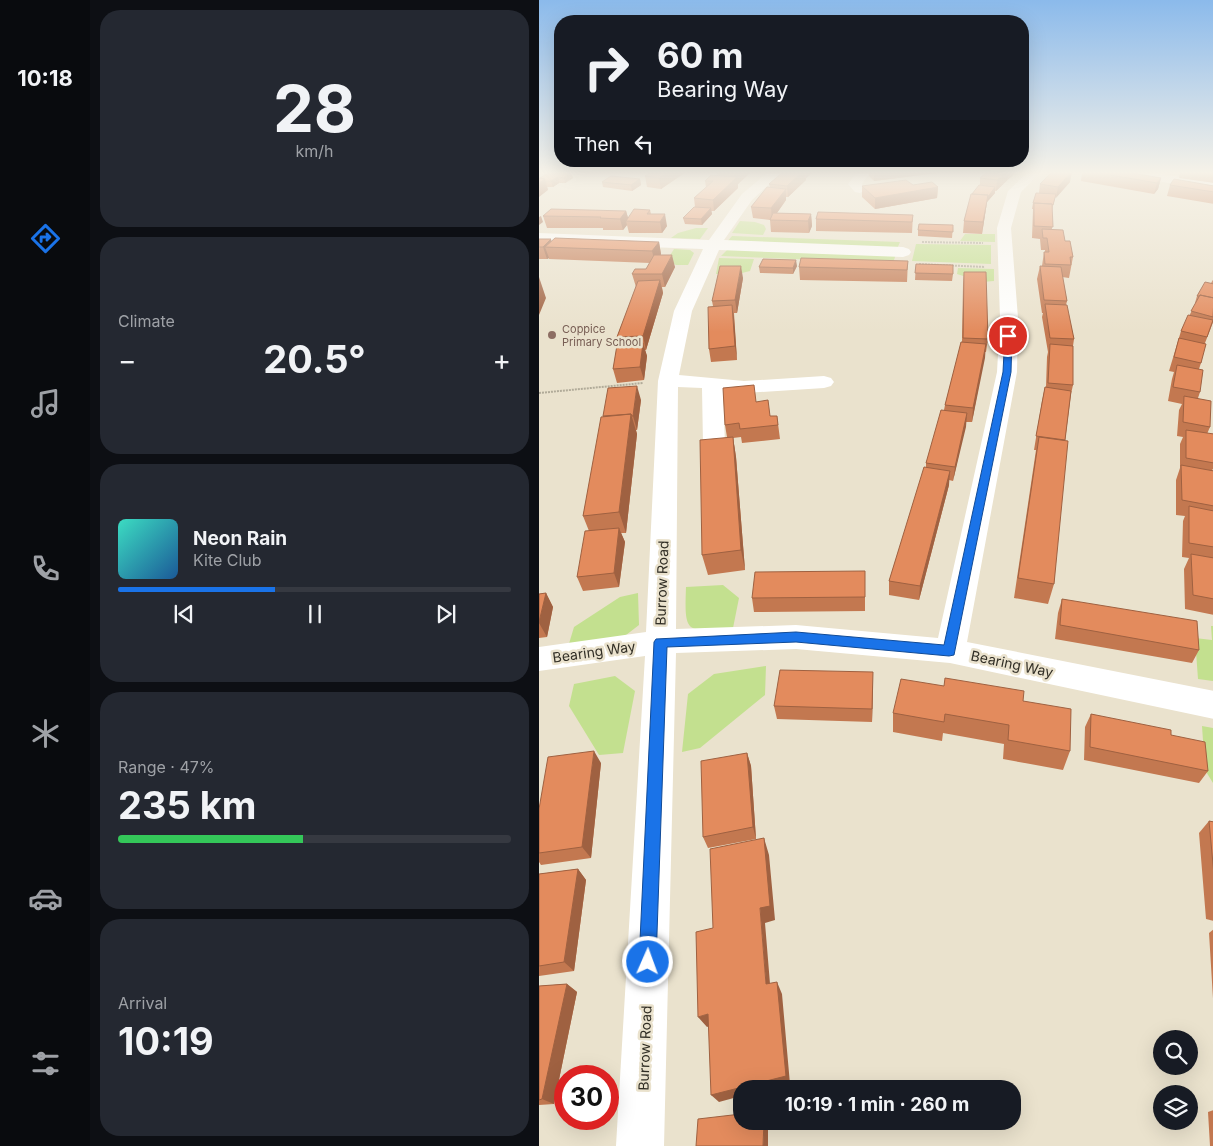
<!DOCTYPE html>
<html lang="en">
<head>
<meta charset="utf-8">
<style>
  :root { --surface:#171b24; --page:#242831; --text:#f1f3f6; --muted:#9ea1a6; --line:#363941; --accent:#1a73e8 }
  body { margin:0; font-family:Inter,sans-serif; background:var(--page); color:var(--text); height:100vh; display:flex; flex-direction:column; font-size:19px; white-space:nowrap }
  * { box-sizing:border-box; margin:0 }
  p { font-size:16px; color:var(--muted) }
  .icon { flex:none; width:28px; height:28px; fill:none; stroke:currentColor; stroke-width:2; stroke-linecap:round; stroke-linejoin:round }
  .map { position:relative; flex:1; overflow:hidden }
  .details { display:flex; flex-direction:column; gap:10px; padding:10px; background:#0d0f14; width:449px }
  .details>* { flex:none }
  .guide { position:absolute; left:15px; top:15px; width:475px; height:152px; border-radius:20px; box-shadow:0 5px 20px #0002; background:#171b24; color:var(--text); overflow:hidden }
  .buttons { position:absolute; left:614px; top:1030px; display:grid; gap:10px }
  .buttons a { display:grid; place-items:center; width:45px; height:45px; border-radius:50%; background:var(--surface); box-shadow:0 5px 20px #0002; font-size:25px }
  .speed { position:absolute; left:15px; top:1065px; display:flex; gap:10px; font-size:25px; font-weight:700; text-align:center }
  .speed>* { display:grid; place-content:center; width:65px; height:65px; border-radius:50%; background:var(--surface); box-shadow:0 5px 20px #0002; line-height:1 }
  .speed .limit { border:8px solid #d22; background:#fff; color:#111 }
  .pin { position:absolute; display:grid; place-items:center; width:42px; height:42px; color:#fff; margin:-21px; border:2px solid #fff; border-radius:50%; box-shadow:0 1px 5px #0007 }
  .me { position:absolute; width:55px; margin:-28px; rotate:2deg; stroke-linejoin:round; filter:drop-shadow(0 0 4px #0008) }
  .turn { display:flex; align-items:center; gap:18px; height:105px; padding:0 20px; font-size:22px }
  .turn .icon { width:65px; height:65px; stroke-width:2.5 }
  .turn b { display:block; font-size:35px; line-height:42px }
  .then { display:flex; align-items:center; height:48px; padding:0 20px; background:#0003; gap:10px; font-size:19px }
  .big { font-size:38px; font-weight:700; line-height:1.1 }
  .details .tile { flex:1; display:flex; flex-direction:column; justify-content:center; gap:8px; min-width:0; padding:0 18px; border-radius:20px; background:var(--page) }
  .details .dial { align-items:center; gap:0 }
  .dial b { font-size:65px; line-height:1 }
  .song { display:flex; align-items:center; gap:15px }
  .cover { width:60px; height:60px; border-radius:8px; background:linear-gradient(135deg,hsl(170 70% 55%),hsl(210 70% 35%)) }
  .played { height:5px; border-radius:2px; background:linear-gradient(90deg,var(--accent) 40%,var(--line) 40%) }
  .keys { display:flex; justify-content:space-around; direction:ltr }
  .heat { display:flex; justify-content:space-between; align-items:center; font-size:28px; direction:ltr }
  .charge { height:8px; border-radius:4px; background:linear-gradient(90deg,#34c759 47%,var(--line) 0) }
  .trip { position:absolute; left:194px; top:1080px; width:288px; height:50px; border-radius:20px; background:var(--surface); box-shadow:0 5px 20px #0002; font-weight:700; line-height:50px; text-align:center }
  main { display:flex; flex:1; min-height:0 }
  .tab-bar { display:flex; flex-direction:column; width:90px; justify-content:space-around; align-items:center; background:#090b0e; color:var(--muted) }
  .tab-bar .icon { width:35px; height:35px }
  .tab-bar .on { color:var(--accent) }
  .tab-bar b { font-size:22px; color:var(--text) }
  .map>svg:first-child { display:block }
  .green { fill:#c3e08f }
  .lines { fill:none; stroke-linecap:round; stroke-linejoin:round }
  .path { stroke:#b1ab99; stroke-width:2; stroke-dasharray:2 1; stroke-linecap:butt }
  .minor { fill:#fff; fill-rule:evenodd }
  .wall { fill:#c37850 }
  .shaded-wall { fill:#9f6141 }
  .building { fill:#e38b5d; stroke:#9f6141 }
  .route { fill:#1a73e8; stroke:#114b97 }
  .education-dot { fill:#8d6e63; stroke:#eae2cd; stroke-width:2 }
  .labels { text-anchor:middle; stroke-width:5; stroke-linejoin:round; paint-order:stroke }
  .far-education-label { font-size:11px; fill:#785e54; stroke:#eae2cd; text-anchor:start }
  .street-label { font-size:14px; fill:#312e25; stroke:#eae2cd }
</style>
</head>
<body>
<main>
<nav class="tab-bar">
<b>10:18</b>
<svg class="icon on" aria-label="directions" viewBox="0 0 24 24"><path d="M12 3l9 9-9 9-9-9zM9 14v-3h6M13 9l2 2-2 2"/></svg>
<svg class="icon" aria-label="music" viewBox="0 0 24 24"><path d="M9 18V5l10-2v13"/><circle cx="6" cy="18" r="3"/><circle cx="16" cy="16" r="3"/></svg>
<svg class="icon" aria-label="phone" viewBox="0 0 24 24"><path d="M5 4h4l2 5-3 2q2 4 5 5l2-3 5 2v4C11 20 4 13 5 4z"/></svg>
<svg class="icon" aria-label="climate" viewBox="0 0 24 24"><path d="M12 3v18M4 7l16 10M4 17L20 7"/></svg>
<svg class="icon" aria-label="car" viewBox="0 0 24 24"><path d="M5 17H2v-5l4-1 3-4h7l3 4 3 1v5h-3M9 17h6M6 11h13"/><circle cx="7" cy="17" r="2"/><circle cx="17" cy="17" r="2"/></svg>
<svg class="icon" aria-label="filters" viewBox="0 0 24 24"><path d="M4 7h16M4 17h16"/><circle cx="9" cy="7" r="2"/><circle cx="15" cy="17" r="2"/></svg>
</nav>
<section class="details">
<div class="tile dial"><b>28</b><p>km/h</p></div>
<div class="tile"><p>Climate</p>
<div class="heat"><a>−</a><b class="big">20.5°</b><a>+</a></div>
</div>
<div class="tile">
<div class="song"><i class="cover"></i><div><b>Neon Rain</b><p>Kite Club</p></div></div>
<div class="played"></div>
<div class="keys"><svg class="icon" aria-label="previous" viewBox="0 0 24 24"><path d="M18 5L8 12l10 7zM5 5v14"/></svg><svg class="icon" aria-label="pause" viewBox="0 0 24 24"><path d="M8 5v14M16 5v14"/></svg><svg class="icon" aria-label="next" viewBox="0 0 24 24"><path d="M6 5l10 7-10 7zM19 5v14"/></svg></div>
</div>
<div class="tile"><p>Range · 47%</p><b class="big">235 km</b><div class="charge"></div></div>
<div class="tile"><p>Arrival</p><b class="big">10:19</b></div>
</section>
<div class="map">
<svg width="675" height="1146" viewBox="0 0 675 1146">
  <rect width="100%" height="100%" fill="#eae2cd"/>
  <path class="green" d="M201 221 216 222 225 225 227 229 224 235 193 233Z
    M157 228H169L161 239 132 238 139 233Z
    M426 234H456V242L421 241Z
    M193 236 361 242 358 249 187 243Z
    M377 244 452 245V264L373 261Z
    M135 249 151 250 155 253 149 265H137L128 260Z
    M189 249 357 254 354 263 182 256Z
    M180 258 215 259 211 271 203 273 177 274Z
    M419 268 455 269V281L443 282 418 274Z
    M184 585 200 598 194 628C148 631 145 637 147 587Z
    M99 593 100 625 78 642 29 647 35 627 81 597Z
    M672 626H674V681L659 679 656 638 673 640Z
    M227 666 226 695 161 748 143 752 149 694 175 674Z
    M76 676 96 691 84 753 60 755 30 706 35 684Z
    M663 726 674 728V783L666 770Z"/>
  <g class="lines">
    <path class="path" d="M383 242 444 243
      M380 264 446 267
      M0 393 104 383"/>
    <path class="minor" d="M229 172H243L213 200 185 240 364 247 370 249 372 252 370 255 364 257 180 250 153 311 140 375 205 381 285 376 292 378 295 382 292 386 285 388 205 393 184 391 186 445 183 450 175 452 167 450 164 445 163 388 139 387 137 629 257 625 399 638 458 372 461 318 458 228 469 191 489 172H502L482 192 472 228 479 318 478 372 428 642 675 691V719L411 663 257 649 137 653 125 1146H77L106 656 0 671V647L107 632 119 381 135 311 164 249 0 243V233L170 240 203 194Z
      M318 172H331L323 184 328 189 321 193 316 192 309 184Z
      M584 172H612L675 183V191L590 176Z"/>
  </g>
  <path class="wall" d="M147 172 122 189 108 187 106 176Z
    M180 172H212L199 184V188L175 211H172L173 214 163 225 146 224 144 218 156 207 155 198 167 187 166 181 178 176V174Z
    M244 172H274L267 178V180L249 197H247V200L238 213 272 214 273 226 270 233 232 232 231 220 214 218 212 207 231 187 230 184Z
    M330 172H398V173L335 181 330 176Z
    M448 172H477L457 191H456V193L448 202 443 234 424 233 425 221 433 194 441 185V178Z
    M543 172H587L622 178 619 189 615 194 542 181Z
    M641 172H675V183L640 178Z
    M32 173 34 178 26 183H20L14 187H8L9 190 0 178Z
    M101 179 102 185 93 191 64 187 63 182Z
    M531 182 516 198 513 210V229L526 241 534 257 530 278 523 277 528 301 527 305 535 339 534 346V385L532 394 526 441 515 584 509 604 475 598 497 450H495L503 401 506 387H507L508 357 509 352 503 317 504 313H503L498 279 501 266H503L505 252H506V250H502L501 239 493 238 494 209H493L494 203 500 193 501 184Z
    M374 185 399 187 398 198 336 209 323 197V186Z
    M631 185 675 186V204L628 196Z
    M111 210 112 214 128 226 123 233H90L88 225 84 230H64V228H8L4 216 87 211 89 218Z
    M374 215 373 233 277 231V219Z
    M414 225 413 238 379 236V230Z
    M0 239H12V241L120 242 122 255 136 267 126 287H123L124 293 107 350H106L108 356 105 380 78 383 74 369 80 345 78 337 97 287 93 274 107 269 111 263 10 259V258L8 259H0Z
    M369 261 368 282 261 280 260 267Z
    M377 264 414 274 413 281 376 280Z
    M258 266 254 274 221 273 220 267Z
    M425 272 449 339 447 352H446L433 422H427L414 481 410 480V485L380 600 350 595V581L387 468V463L405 410 406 405 423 342 424 284Z
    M204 278 198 313H195L198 360 172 362 170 349 174 306 173 301Z
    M675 278V320L666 343 662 363 660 369 661 392 659 398 671 427 668 434H675V468L673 470 675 471V615L646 609 645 569 650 558 643 557 644 521 646 516 637 515V480L641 468V444L644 437 638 436 640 410 643 404 629 401 633 379 635 372 630 371 642 331 657 303H656L658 296 672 283Z
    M102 400 98 430H97L98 434 87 533H82L86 542 80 587 44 591 38 577 50 531 44 516 64 416Z
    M218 402 231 416H238L241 439 203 443 202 437 194 438 197 457 206 570 169 575 163 555 188 437 186 425Z
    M326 571V611L215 612 213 598Z
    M7 593 14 607 8 637 0 638V594Z
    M523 599 660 650 653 663 516 639 519 613Z
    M334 686 333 722 238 719 235 706Z
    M484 701 531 751 524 770 464 759 465 744 404 733 403 741 354 732V713Z
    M552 714 632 735 669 771 660 783 545 760 546 727Z
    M208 753 212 766 217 839 169 848 164 837Z
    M62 763 52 858 2 865 0 862V809Z
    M670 821 675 822V921L667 919 660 833Z
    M39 869 47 880 35 971 0 976V874Z
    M675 929V1015L670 933Z
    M28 984 38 992 15 1104 0 1105V986Z
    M675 1110V1146H671L669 1112Z"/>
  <path class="shaded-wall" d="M129 172H147L122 189 120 178Z
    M199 172H212L199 184V188L175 211 174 200 195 179V175Z
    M263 172H266L267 180 249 197 248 186Z
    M267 172H274L267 178Z
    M335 172H398V173L335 181Z
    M467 172H477L457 191 458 180Z
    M532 172H533L531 182 517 198 519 187Z
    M32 173 34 178 26 183 25 178Z
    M19 177 20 183 14 187 12 181Z
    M622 178 619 189 615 194 618 183Z
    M6 179 9 190 0 197V183Z
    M101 179 102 185 93 191 92 185Z
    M399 187 398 198 336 209V198Z
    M456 187V193L448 202 443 234 444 222 449 197Z
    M247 189V200L233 220 232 208Z
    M172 208 173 214 163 225 162 219Z
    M87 211 90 221H87L88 225 84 230 81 219Z
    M126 214 128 226 123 233 121 222Z
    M272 214 273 226 270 233 269 221Z
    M2 216 4 222 0 225V217Z
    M12 239 14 248 6 247 10 258 8 259 4 247Z
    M120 242 122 254 116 263 113 251Z
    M133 255 136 267 126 287 123 274Z
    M257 260 258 266 254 274V268Z
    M202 266 204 278 198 313 196 300Z
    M0 277 7 298 0 315Z
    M121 280 124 293 107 350 104 336Z
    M193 305 195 318 198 360 196 346Z
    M104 343 108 356 105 380 101 367Z
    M447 344 446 358 433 422 434 408Z
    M98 386 102 400 98 430 94 416Z
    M428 413 427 427 414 481 416 467Z
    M92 414 98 434 87 533 80 512Z
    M194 437 197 457 206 570 202 550Z
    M411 471 410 485 380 600 381 586Z
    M80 528 86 542 80 587 75 573Z
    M7 593 14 607 8 637 0 623Z
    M334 672V686L333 722V709Z
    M55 751 62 763 52 858 43 847Z
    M208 753 212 766 217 839 214 827Z
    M225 838 230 855 236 920 226 923 232 996 227 984 221 908Z
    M39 869 47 880 35 971 25 962Z
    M238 982 243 994 251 1084 232 1089H202V1096L180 1102 172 1095Z
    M28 984 38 992 15 1104 3 1099Z
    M169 1014 177 1024 168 1027 159 1017Z
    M225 1121H229V1146H224Z"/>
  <path class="building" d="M11 172H24L32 173 25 178 19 177 12 181H6V179L1 178Z
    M112 172H129L120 178 106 176Z
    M180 172H199L195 175 178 174Z
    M244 172H263L248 186 230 184Z
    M448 172H467L458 180 441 178Z
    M513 172H532L519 187 501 184Z
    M554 172H587L622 178 618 183Z
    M172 175 198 177 174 200 155 198 174 181H166Z
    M72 176 101 179 92 185 63 182Z
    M0 178 6 179 0 183Z
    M635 179 675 186V192L631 185Z
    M367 180 374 185 393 182 399 187 336 198 323 186Z
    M440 185 456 187 449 197V195L433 194Z
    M228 187 247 189 232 208 212 207Z
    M497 193 517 194 514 205 513 204 494 203Z
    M432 194 449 195 444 222 425 221Z
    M495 203 513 204 514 227 495 226Z
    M155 207 172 208 162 219 144 218Z
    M12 209 87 211 81 219 61 218 62 217 4 216Z
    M95 209 111 210 108 214H126L121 222 87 221Z
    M279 212 374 215 373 222 277 219Z
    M234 213 272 214 269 221 231 220Z
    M380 224 414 225V232L379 230Z
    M503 229 524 230 526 241H531L534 257H531L532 265 506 264 505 252H510L508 238H504Z
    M16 238 120 242 113 251 6 247Z
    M0 239H12L4 247H0Z
    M115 255H133L123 274H93L96 269H107Z
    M262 258 369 261 368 270 260 267Z
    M224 259 257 260 254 268 220 267Z
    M377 264 414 265V274L376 273Z
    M181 266H202L196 300 173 301Z
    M501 266 522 267 528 301 505 300Z
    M425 272H447L449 339 424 338Z
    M121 280 104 336 78 337 99 281Z
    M666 282 675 284V298L661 295 660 296H658Z
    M661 295 675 298 674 317 652 311Z
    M506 304 528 305 535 339 511 338Z
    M193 305 196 346 170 349 169 307Z
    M649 315 674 320 668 337 642 331Z
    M640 338 667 344 662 363 635 357Z
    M422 342 447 344 434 408 406 405Z
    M104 343 101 367 74 369 78 345Z
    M511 344 534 346V385L509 383Z
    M638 365 664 370 661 392 634 387Z
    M215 385 217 402 229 400 231 416H238L239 425 201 429 200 423 186 425 184 388Z
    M98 386 94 416H93L92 414 64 416 69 388Z
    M506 387 532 391 526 440 497 436Z
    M645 396 672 401 671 427 644 422Z
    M402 410 428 413 416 467 387 463Z
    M92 414 80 512 44 516 62 417Z
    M647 430 675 434V463L647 458Z
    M194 437 202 550 163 555 161 440Z
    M500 437 529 441 515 584 479 578Z
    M642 465 675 471V506L643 500Z
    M385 467 411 471 381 586 350 581Z
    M650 506 675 511V547L650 543Z
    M80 528 75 573 38 577 46 531Z
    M652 554 675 558V599L654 595Z
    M326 571V597L213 598 216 572Z
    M7 593 0 622V594Z
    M523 599 658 621 660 650 521 625Z
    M241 670 334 672 333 709 235 706Z
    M406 678 485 691 484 701 532 709 531 751 469 740 470 725 406 714 405 722 354 713 362 679 405 686Z
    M552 714 632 730V735L666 742 669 771 551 747Z
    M55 751 43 847 0 853V809L9 757Z
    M208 753 214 827 164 837 162 761Z
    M670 821 675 822V875Z
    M225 838 231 906 221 908 227 984 238 982 247 1076 172 1095 169 1014 159 1017 157 932 174 928 171 849Z
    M39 869 25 962 0 966V874Z
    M28 984 3 1099 0 1100V986Z
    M202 1114V1121H225L224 1146H157L159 1119Z"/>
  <linearGradient id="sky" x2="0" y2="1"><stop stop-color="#8bbaeb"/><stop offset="0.52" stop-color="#f6f2e8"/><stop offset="1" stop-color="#f6f2e8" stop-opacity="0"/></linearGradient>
  <rect width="675" height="332" fill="url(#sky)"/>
  <path class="route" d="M466 334 473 336 472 372 415 655 410 656 257 642 128 647 117 962 115 969 109 971 103 969 100 962 115 642 117 639 257 632 405 645 464 372Z"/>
  <circle class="education-dot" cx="13" cy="335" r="5"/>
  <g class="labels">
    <g class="far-education-label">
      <text x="23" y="333">Coppice<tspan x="23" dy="13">Primary School</tspan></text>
    </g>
    <g class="street-label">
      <text transform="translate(123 583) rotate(-88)" y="5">Burrow Road</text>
      <text transform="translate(55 652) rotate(-8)" y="5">Bearing Way</text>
      <text transform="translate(473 664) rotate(12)" y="5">Bearing Way</text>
      <text transform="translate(106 1048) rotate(-88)" y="5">Burrow Road</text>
    </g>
  </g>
</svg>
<div class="buttons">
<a><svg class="icon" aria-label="search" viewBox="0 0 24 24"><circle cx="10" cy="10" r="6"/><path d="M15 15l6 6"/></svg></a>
<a><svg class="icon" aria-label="layers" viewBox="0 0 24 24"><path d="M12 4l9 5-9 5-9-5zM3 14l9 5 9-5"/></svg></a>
</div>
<div class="speed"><div class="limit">30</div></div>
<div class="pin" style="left:469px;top:336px;background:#d93025"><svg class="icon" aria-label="arrive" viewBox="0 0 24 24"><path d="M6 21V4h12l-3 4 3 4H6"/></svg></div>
<svg class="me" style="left:109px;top:962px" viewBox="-20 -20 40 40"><circle r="17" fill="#1a73e8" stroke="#fff" stroke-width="3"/><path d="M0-11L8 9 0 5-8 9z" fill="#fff"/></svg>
<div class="trip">10:19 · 1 min · 260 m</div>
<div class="guide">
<div class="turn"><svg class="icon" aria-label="right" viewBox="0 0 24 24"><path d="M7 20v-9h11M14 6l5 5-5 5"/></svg><div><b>60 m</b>Bearing Way</div></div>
<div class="then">Then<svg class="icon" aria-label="left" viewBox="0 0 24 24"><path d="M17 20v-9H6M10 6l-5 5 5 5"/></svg></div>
</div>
</div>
</main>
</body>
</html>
